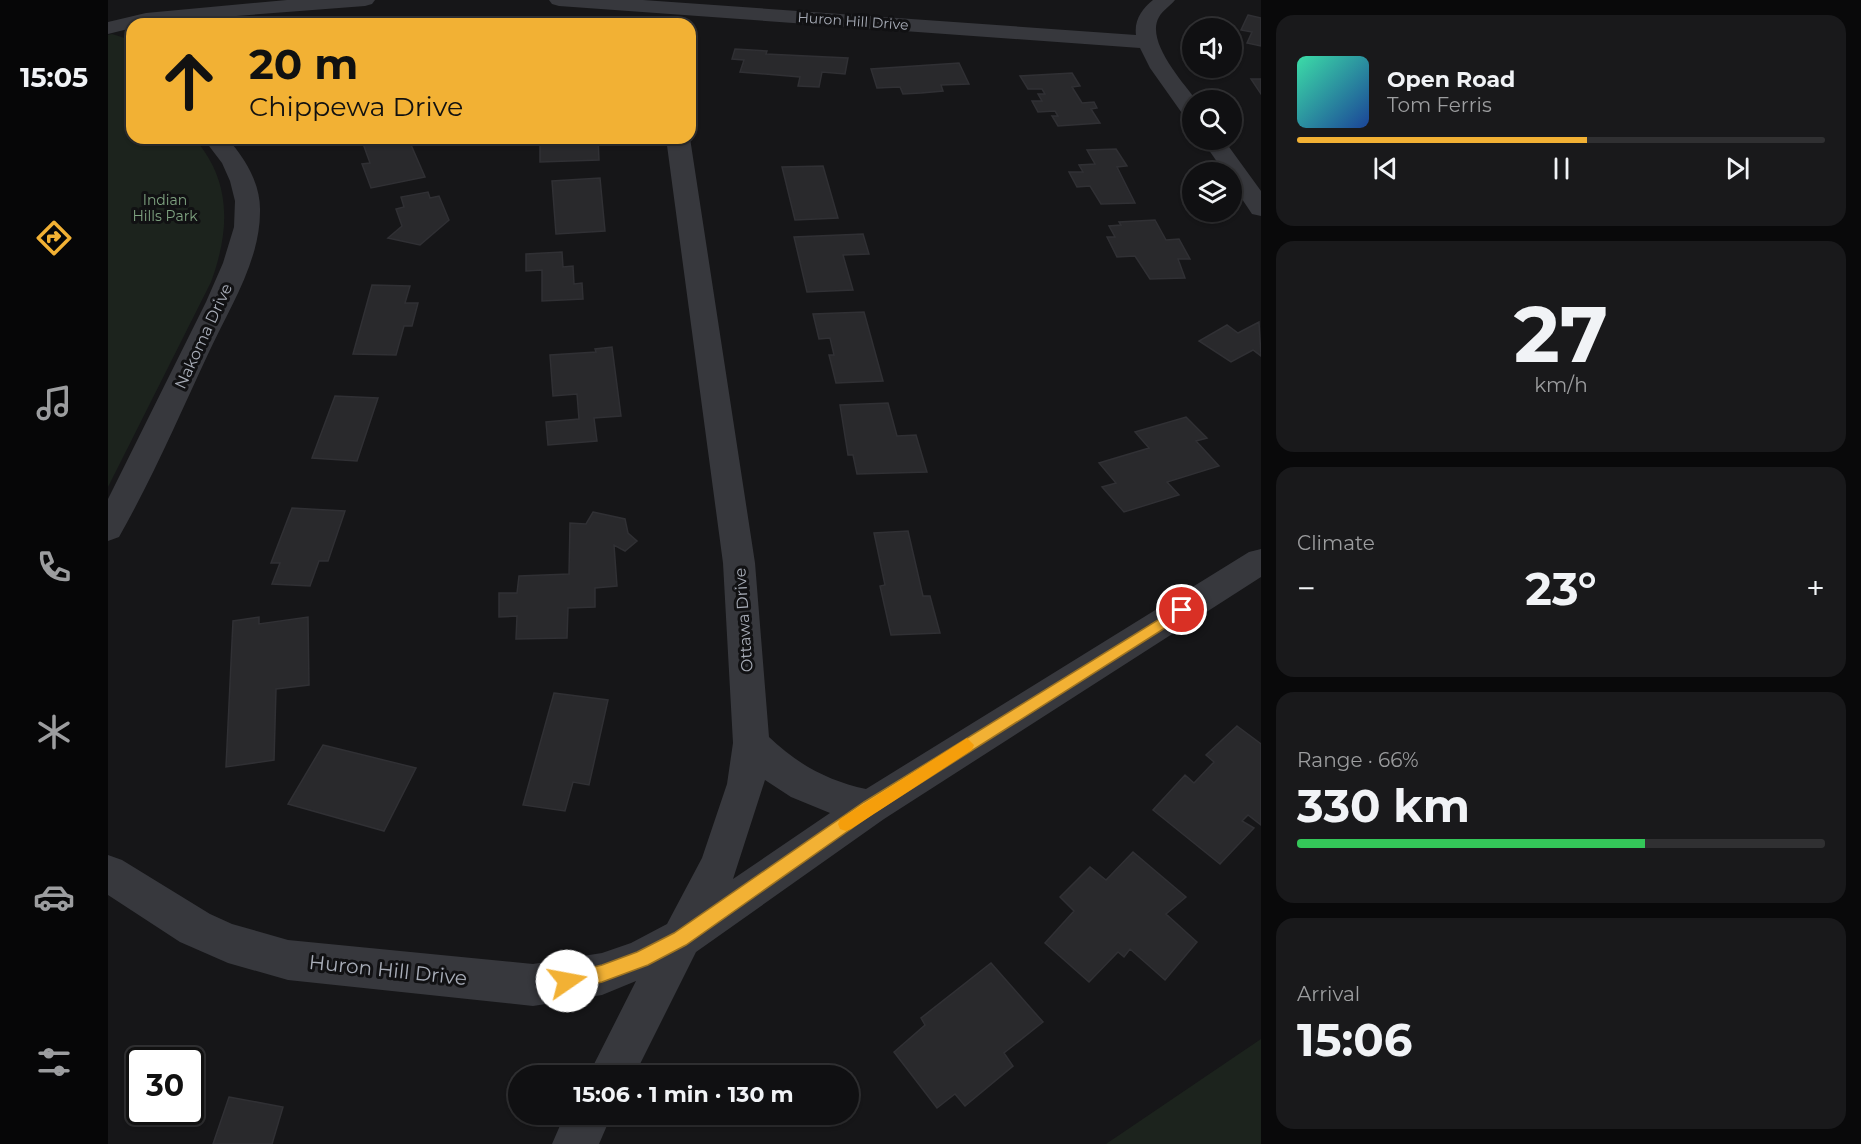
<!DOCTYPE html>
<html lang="en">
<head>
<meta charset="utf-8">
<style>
  :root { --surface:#101012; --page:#19191b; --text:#f1f3f6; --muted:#9c9d9f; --line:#303032; --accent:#f2b134 }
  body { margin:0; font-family:Montserrat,sans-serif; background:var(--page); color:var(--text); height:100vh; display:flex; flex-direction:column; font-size:22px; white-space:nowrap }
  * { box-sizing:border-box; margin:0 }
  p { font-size:20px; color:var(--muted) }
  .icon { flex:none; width:33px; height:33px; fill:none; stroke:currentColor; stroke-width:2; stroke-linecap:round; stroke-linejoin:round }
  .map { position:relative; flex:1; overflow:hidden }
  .drawer { display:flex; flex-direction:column; gap:15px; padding:15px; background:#09090a; width:600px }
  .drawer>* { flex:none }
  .top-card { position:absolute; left:18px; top:18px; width:570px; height:126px; border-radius:18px; box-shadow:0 2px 4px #0004,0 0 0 2px var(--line); background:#f2b134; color:#111; overflow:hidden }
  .tools { position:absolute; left:1074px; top:18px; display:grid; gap:12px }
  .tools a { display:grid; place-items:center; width:60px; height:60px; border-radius:50%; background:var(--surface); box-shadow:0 2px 4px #0004,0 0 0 2px var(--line); font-size:30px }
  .speed { position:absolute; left:18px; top:1047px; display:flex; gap:12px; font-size:30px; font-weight:700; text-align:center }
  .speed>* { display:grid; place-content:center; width:78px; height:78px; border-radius:50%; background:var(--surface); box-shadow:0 2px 4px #0004,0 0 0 2px var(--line); line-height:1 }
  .speed .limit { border:3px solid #111; border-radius:9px; background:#fff; color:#111 }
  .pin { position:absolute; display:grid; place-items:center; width:51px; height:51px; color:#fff; margin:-26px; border:3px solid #fff; border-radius:50%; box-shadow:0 2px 6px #0007 }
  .me { position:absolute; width:66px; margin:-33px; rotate:78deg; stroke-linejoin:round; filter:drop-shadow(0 0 4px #0008) }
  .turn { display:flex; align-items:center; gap:21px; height:126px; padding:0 24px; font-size:27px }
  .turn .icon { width:78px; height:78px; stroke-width:2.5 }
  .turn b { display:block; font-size:42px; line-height:51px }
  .big { font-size:45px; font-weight:700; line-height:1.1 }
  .drawer .card { flex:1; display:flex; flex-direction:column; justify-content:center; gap:9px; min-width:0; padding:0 21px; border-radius:18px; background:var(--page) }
  .drawer .dial { align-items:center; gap:0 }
  .dial b { font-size:78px; line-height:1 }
  .song { display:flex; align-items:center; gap:18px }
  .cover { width:72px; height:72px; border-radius:9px; background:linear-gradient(135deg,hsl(160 70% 55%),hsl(220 70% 35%)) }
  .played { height:6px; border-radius:3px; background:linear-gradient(90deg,var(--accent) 55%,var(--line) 55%) }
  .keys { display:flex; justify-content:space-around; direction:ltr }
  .heat { display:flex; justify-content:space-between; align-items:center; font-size:33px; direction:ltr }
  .charge { height:9px; border-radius:4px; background:linear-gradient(90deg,#34c759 66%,var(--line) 0) }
  .trip { position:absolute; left:400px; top:1065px; width:351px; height:60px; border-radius:30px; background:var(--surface); box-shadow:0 2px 4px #0004,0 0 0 2px var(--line); font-weight:700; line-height:60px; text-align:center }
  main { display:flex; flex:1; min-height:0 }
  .tab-bar { display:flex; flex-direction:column; width:108px; justify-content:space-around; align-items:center; background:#060607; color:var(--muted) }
  .tab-bar .icon { width:42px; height:42px }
  .tab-bar .selected { color:var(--accent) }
  .tab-bar b { font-size:27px; color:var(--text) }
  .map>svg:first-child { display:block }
  .green { fill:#1c231d }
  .building { fill:#29292c; stroke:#303034; stroke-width:1.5 }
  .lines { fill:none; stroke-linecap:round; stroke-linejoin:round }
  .street { fill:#37383d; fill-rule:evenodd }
  .route { fill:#f2b134; stroke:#9d7322; stroke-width:1.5 }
  .slow { fill:#f59e0b }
  .labels { text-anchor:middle; stroke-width:6; stroke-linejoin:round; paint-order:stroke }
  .far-street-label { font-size:14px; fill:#a8adb8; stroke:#111113 }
  .far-park-label { font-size:14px; fill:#7fa381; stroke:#111113 }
  .street-label { font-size:16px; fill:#a8adb8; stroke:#111113 }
  .near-street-label { font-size:20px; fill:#a8adb8; stroke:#111113 }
</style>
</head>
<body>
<main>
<nav class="tab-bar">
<b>15:05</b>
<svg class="icon selected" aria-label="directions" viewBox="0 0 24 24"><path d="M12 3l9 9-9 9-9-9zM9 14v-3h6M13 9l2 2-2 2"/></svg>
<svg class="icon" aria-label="music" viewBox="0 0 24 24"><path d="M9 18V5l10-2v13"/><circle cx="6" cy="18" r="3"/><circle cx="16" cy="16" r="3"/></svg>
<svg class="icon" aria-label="phone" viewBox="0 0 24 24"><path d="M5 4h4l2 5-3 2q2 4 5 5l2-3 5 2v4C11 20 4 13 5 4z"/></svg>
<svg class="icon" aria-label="climate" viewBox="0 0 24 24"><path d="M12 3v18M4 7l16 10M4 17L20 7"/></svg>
<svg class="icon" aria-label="car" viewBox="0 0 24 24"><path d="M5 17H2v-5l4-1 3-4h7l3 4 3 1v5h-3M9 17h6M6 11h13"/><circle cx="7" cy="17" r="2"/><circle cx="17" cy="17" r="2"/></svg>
<svg class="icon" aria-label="filters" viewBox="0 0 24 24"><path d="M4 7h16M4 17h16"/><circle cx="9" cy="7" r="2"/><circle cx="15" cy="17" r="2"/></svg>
</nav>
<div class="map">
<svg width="1153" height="1144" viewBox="0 0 1153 1144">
  <rect width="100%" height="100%" fill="#161618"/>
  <path class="green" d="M4 34 23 40 24 138H86C124 181 122 230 103 282L0 487V35Z
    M1153 1039V1144H998Z"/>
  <path class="building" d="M1140 15 1153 18V46L1139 43 1144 32 1133 30Z
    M627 49 659 51 658 54 740 58 737 74 714 72 711 87 690 86 692 77 632 72 636 60 624 59Z
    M851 63 861 84 833 85 835 91 813 93 795 94 792 87 769 88 763 69Z
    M964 73 972 86 964 87 974 103 986 102 989 108 983 109 992 123 950 126 944 116H950L947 111 930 112 924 101H934L930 94H937L934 89H920L912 76Z
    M1143 79H1153V94Z
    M253 138H300L317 177 263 188 254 164 262 163Z
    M432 138H490L491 160 432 162Z
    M1008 149 1019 166 1009 167 1027 203 993 204 982 186 969 187 961 172H975L971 165 987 164 979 150Z
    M715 166 730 218 687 220 674 167Z
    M492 178 497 231 448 234 444 181Z
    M320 192 322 198 331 196 341 220 312 245 280 238 294 226 288 209 296 207 293 197Z
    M1047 220 1058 240 1071 239 1082 259H1070L1077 278 1042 279 1027 256 1009 257 999 237H1007L1001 226 1013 225 1011 222Z
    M755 234 761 254 735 255 745 290 699 292 686 237Z
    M454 252 455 267 465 266 466 284 474 283 475 299 434 301V270L418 271V254Z
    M264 285 302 286 297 303H310L304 326H296L288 355 245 354Z
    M756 312 775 381 728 383 721 355H726L722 338 711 339 705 314Z
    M1151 322 1153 356 1145 350 1123 362 1091 341 1119 325 1130 333Z
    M504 347 513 416 486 418 489 441 440 445 438 422 471 419 469 394 445 396 442 355 488 352 487 349Z
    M227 396 270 398 249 461 204 458Z
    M780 403 789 436 808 435 819 472 749 474 745 455H740L732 405Z
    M1078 417 1099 438 1088 441 1111 466 1059 482 1071 495 1016 512 994 487 1008 483 991 463 1041 448 1027 432Z
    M184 508 237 511 220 561H211L202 586 164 584 172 563H163Z
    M485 512 517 519 520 533 529 541 517 551 506 545 509 586 487 588V607L460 608 459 638 408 639 409 616 391 617V593H409L411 576 461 574 462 523 478 524Z
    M800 531 815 596H822L832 633 783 635 772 586 777 585 766 533Z
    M151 617V624L200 617 201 685 168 689 166 760 118 767 125 621Z
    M446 693 500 700 481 785 465 782 457 811 415 805Z
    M1129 726 1153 744V825L1140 815 1134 821 1146 828 1112 864 1045 810 1077 775 1086 783 1106 762 1098 755Z
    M215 745 308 768 276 831 180 804Z
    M1025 852 1078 897 1058 914 1089 942 1057 980 1022 949 1016 957 1010 952 981 982 937 943 966 911 952 897 982 867 998 880Z
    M883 963 935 1022 896 1053 905 1066 857 1106 847 1094 829 1108 786 1052 817 1025 813 1018Z
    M121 1097 175 1107 164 1144H105Z"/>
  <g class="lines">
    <path class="street" d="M179 0H267L264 4 257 6 24 24V28L0 34V22L38 13Z
      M441 0H535L1028 35C1026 20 1034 9 1045 0H1067C1062 6 1055 10 1051 17 1037 41 1075 82 1088 100H1084V118L1076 116 1042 68 1032 48 451 6 444 4Z
      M95 138H119C137 158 153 184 152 212 152 261 121 309 101 352 72 414 45 477 11 537L0 541V499L98 302 115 263 126 227 127 201 122 181 114 163Z
      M558 138H582L647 563 661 737C689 764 720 781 758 789L1141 552 1153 549V577L776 819 588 952 526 1076H480L528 981 494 995 425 1006 180 980 120 963 72 942 0 895V855L14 860 102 914 124 924 180 940 425 964 494 953 523 943 559 924 594 858 619 784 625 743 615 563ZM657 780 683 797 722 813 625 879Z
      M1094 140H1116L1153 191V216L1144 214 1124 184V172H1116Z
      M457 1114H504L491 1144H444Z"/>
  </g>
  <path class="route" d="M1074 605 1079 606V614L767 812 578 945 540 965 494 982 459 990 453 988 451 981 453 975 494 965 529 952 566 933 756 802Z"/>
  <path class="slow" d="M859 738 866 745 864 750 743 829 738 831 732 829 730 824 732 819Z"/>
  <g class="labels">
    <g class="far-street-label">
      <text transform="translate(745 21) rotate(4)" y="5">Huron Hill Drive</text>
    </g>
    <g class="far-park-label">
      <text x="57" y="205">Indian<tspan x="57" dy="16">Hills Park</tspan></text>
    </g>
    <g class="street-label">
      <text transform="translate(95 336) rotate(-65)" y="6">Nakoma Drive</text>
      <text transform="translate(635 620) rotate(-94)" y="6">Ottawa Drive</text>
    </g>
    <g class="near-street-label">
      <text transform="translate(280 970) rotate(6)" y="7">Huron Hill Drive</text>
    </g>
  </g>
</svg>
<div class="tools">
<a><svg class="icon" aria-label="sound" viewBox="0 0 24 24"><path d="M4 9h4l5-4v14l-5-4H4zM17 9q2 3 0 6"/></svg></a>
<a><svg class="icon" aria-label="search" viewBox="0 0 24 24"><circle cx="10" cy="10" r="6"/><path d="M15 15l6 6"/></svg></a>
<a><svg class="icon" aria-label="layers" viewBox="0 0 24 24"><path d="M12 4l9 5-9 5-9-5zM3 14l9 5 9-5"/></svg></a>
</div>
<div class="speed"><div class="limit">30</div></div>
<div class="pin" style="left:1074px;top:610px;background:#d93025"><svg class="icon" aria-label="arrive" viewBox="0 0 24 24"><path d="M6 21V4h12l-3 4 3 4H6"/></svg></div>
<svg class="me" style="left:459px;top:981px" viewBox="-20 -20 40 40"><circle r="19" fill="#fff"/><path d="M0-13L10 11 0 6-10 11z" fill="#f2b134"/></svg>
<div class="trip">15:06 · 1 min · 130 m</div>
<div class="top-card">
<div class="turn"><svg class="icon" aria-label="ahead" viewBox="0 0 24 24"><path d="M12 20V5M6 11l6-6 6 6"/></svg><div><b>20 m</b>Chippewa Drive</div></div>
</div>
</div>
<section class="drawer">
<div class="card">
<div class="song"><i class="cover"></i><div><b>Open Road</b><p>Tom Ferris</p></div></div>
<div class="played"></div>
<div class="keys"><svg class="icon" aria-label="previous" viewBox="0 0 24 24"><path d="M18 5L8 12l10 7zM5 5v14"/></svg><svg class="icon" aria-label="pause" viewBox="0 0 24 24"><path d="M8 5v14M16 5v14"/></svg><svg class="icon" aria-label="next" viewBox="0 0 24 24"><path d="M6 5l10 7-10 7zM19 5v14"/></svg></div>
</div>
<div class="card dial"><b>27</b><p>km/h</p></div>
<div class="card"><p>Climate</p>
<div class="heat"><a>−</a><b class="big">23°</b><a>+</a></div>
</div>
<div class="card"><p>Range · 66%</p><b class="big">330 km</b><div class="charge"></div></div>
<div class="card"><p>Arrival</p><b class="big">15:06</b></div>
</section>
</main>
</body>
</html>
